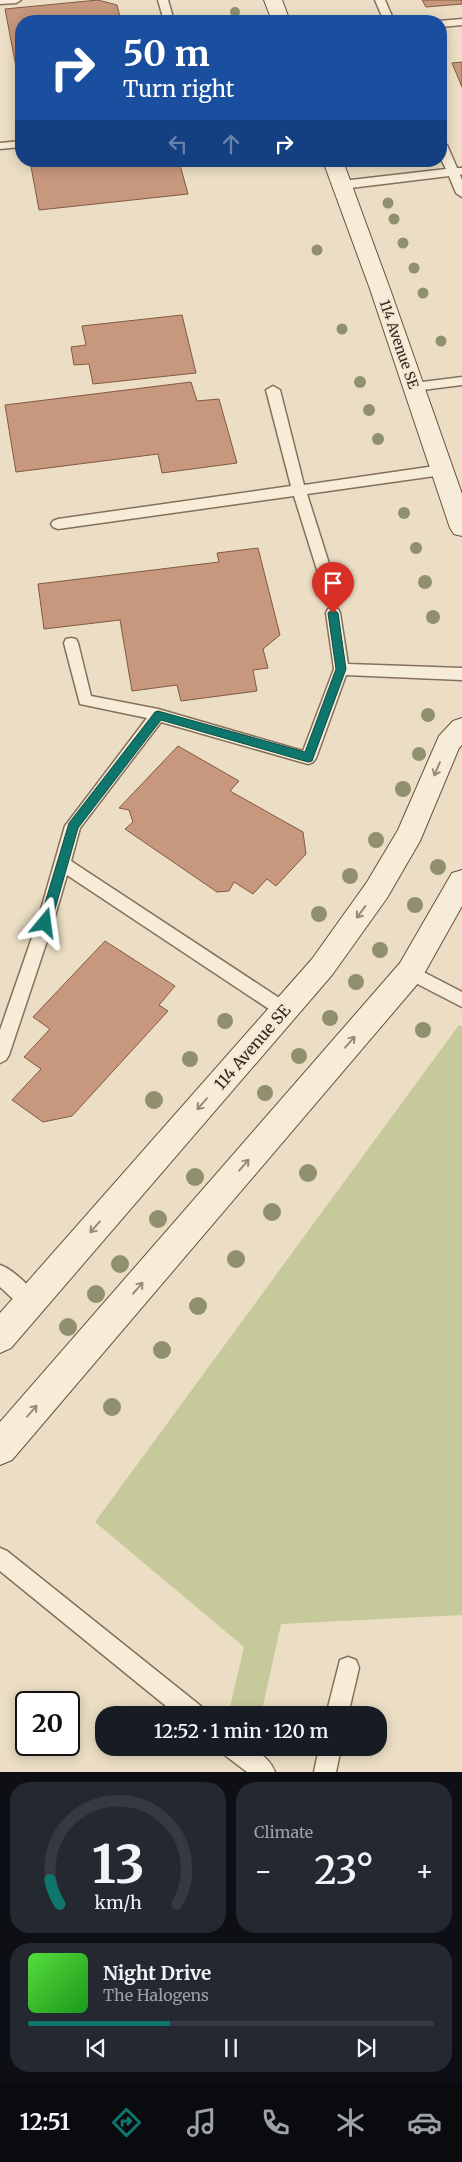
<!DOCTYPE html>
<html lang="en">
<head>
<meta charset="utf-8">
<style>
  :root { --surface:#171b24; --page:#242831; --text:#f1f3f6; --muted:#9ea1a6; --line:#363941; --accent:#0f766e }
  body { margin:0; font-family:Merriweather,serif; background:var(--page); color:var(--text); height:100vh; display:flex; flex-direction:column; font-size:19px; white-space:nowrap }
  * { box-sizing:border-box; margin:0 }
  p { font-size:16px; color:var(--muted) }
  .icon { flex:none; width:28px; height:28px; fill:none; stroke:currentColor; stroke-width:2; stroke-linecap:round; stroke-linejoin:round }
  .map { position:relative; height:1772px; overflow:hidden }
  .side { display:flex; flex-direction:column; gap:10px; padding:10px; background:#0d0f14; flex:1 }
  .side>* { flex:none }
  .guide { position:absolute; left:15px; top:15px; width:432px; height:152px; border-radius:20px; box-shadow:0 2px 12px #0003; background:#1a4fa0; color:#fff; overflow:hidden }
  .speed { position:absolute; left:15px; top:1691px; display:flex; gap:10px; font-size:25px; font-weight:700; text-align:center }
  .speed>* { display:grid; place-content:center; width:65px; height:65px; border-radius:50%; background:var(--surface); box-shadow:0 2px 12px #0003; line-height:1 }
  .speed .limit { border:2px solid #111; border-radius:8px; background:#fff; color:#111 }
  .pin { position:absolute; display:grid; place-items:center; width:42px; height:42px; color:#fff; margin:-51px -21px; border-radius:50% 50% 50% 0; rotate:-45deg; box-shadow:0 0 5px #0007 }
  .pin .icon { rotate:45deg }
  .me { position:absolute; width:55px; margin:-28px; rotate:16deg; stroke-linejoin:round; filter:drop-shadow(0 0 4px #0008) }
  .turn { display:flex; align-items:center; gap:18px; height:105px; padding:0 25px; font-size:22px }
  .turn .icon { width:65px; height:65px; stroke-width:2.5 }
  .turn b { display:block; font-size:35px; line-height:42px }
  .lanes { display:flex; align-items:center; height:48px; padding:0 25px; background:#0003; justify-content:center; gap:25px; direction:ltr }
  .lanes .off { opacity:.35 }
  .big { font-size:38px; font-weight:600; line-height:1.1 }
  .side .card { flex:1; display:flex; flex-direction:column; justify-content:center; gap:8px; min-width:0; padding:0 18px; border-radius:20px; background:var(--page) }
  .side .dial { align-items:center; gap:0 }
  .dial svg { height:130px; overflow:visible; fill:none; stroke:var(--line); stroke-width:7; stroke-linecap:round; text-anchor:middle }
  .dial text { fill:var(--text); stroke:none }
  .song { display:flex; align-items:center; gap:15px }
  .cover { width:60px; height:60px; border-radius:8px; background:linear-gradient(135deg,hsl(110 70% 55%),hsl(120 70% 35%)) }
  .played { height:5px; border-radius:2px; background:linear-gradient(90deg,var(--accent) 35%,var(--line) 35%) }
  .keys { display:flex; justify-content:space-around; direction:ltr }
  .heat { display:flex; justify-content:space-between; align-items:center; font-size:28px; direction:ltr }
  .side .tiles { flex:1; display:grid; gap:10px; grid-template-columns:1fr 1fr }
  .card:last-child { grid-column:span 2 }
  .trip { position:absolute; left:95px; top:1706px; width:292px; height:50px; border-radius:20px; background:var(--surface); box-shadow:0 2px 12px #0003; font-weight:600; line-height:50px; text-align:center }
  .tab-bar { display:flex; height:80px; justify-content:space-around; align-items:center; background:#090b0e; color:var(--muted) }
  .tab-bar .icon { width:35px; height:35px }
  .tab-bar .current { color:var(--accent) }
  .tab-bar b { font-size:22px; color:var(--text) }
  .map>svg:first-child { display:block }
  .green { fill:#c6c999 }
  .building { fill:#c7987d; stroke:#835943 }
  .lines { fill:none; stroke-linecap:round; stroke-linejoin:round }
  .lane-casing { stroke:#85705c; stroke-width:3 }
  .secondary-casing { stroke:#67513f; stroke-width:2 }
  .lane { fill:#f7ecd7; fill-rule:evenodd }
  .secondary { fill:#f7ecd7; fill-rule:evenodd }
  .tree { fill:#91906e }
  .oneway { stroke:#968a7b }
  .route { fill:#0f766e; stroke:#0a4d48 }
  .labels { text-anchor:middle; stroke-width:4; stroke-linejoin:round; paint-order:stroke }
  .far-street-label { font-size:14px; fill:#36291f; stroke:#f3e8d4 }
  .street-label { font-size:16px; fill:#36291f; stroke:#f3e8d4 }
</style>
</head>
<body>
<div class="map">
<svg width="462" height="1772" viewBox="0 0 462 1772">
  <rect width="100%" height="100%" fill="#ebdec4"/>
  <path class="green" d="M459 1025 462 1026V1615L281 1624 261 1715H250L230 1707 244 1647 95 1522Z"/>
  <path class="building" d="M98 0 117 5 121 21H21V93L5 9Z
    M422 0H462V4L426 7Z
    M462 62V87L452 63Z
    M30 161H179L188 194 39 210Z
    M182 315 196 373 93 384 89 364 74 365 71 347 86 345 82 326Z
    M191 382 197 401 219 399 237 463 162 473 158 454 16 472 5 405Z
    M258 548 280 635 263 649 268 668 253 670 257 691 181 701 177 685 132 691 120 620 44 629 38 584 219 562 217 553Z
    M178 746 239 781 230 791 303 832 306 854 276 886 267 879 253 894 234 882 229 891 217 892 125 829 133 822 129 810 119 808Z
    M105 941 175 986 159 1005 168 1011 72 1116 43 1122 12 1100 41 1069 24 1057 50 1029 33 1017Z"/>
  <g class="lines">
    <g class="lane-casing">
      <path id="lane" d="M0 0H21L16 3 0 4Z
        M158 0H168L174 21H164Z
        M375 0H385L394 21H384Z
        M462 19V25L441 27V21H439Z
        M21 141V147L0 149V143Z
        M441 142 447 145 457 168H462V174L460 175 462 180V197L456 193 449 176 342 189 336 185 342 181 446 169 441 159Z
        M462 377V385L414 391 407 387 414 383Z
        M273 386 280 390 304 485 442 465 447 467 449 470 447 473 442 475 307 494 332 573 330 577H320L318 573 294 496 58 529 53 527 51 524 53 521 58 519 291 486 266 390Z
        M333 608 338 609 340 613 348 664 462 668V680L346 675 316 758 313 762 308 764 161 722 80 828 71 861 290 1005 293 1010 290 1015 284 1017 278 1015 67 875 53 923 9 1055 6 1060 0 1063V1030L37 923 65 826 147 718 80 704 64 643 66 639 71 638 76 639 78 643 91 696 158 709 303 751 334 669 326 613 328 609Z
        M410 965 462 992V1007L404 977 402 972 404 967Z
        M0 1265C14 1270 34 1289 39 1302L37 1308 30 1311 23 1308 0 1287Z
        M0 1548 7 1551 202 1707 205 1715H177L0 1571Z
        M348 1657 356 1660 359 1668 348 1715H326L340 1660Z
        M223 1748C244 1745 266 1750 275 1772H247L226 1756Z
        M319 1748H341L336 1772H314Z"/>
    </g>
    <g class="secondary-casing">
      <path id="secondary" d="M264 0H282L290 21H272Z
        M323 161H343L390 289 462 494V536L454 534 450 528 370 289Z
        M462 718V745L459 748 420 841 387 898 332 975 11 1348 0 1353V1313L312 959 367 882 398 830 439 736 453 721Z
        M462 870V906L420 981 12 1460 0 1465V1422L400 963 452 873Z"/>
    </g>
    <use href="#lane" class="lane"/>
    <use href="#secondary" class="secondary"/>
  </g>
  <g class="tree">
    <circle cx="235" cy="12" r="5"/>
    <circle cx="388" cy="203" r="5.5"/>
    <circle cx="394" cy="219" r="5.5"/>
    <circle cx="403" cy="243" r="5.5"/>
    <circle cx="317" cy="250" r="5.5"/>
    <circle cx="414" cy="268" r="5.5"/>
    <circle cx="423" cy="293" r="5.5"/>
    <circle cx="342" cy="329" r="5.5"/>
    <circle cx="441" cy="341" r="5.5"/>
    <circle cx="360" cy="382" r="6"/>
    <circle cx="369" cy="410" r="6"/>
    <circle cx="378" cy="439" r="6"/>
    <circle cx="404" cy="513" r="6"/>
    <circle cx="416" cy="548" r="6"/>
    <circle cx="425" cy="582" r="7"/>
    <circle cx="433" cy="617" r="7"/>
    <circle cx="428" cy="715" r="7"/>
    <circle cx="419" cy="754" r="7"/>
    <circle cx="403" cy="789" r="8"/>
    <circle cx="376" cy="840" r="8"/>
    <circle cx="438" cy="867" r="8"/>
    <circle cx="350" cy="876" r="8"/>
    <circle cx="415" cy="905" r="8"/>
    <circle cx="319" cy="914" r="8"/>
    <circle cx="380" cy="950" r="8"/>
    <circle cx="356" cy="982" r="8"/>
    <circle cx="330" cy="1018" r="8"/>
    <circle cx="225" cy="1021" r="8"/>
    <circle cx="423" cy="1030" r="8"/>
    <circle cx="299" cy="1056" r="8"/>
    <circle cx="190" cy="1059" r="8"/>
    <circle cx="265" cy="1093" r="8"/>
    <circle cx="154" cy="1100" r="9"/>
    <circle cx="308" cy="1173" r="9"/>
    <circle cx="195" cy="1177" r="9"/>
    <circle cx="272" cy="1212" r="9"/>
    <circle cx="158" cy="1219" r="9"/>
    <circle cx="236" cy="1259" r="9"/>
    <circle cx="120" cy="1264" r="9"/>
    <circle cx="96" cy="1294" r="9"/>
    <circle cx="198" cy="1306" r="9"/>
    <circle cx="68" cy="1327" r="9"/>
    <circle cx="162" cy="1350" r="9"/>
    <circle cx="112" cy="1407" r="9"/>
  </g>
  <defs><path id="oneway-shaft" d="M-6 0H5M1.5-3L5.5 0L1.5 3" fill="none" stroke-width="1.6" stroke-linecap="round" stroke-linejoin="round" transform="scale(1.25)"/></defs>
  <g class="oneway">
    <use href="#oneway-shaft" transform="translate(437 769) rotate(113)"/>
    <use href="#oneway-shaft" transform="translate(361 912) rotate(126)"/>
    <use href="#oneway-shaft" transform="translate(350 1042) rotate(-49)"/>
    <use href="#oneway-shaft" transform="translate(202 1104) rotate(131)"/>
    <use href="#oneway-shaft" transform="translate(244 1165) rotate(-49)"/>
    <use href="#oneway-shaft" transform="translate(95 1227) rotate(131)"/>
    <use href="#oneway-shaft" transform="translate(138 1288) rotate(-49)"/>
    <use href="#oneway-shaft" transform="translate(32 1411) rotate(-49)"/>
  </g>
  <path class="route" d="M333 609 338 613 346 669 312 761 308 762 161 720 78 828 51 923 49 927H41L39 923 69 823 155 712 158 711 305 752 336 669 328 613Z"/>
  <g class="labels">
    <g class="far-street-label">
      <text transform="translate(399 344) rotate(71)" y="5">114 Avenue SE</text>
    </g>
    <g class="street-label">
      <text transform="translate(252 1047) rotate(-49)" y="6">114 Avenue SE</text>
    </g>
  </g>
</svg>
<div class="speed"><div class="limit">20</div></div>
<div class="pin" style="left:333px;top:613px;background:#d93025"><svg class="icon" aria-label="arrive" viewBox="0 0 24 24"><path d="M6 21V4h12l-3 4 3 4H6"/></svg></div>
<svg class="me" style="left:45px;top:923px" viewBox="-20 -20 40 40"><path d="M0-17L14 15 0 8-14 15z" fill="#0f766e" stroke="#fff" stroke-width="4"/></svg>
<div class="trip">12:52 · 1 min · 120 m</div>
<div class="guide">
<div class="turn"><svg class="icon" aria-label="right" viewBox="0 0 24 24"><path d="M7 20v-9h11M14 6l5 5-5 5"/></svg><div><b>50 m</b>Turn right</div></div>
<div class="lanes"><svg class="icon off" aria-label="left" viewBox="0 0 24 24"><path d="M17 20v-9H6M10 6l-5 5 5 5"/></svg><svg class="icon off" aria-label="ahead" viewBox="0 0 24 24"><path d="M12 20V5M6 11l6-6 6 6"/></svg><svg class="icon" aria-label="right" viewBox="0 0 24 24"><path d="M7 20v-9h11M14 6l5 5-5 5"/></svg></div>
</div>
</div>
<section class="side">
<div class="tiles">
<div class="card dial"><svg viewBox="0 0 100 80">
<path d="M14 69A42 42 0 1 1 86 69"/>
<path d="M14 69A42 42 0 0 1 8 54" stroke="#0f766e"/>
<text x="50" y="56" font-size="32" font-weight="700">13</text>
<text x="50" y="72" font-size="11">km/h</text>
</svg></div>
<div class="card"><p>Climate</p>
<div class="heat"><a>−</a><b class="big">23°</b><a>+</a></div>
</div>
<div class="card">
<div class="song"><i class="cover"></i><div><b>Night Drive</b><p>The Halogens</p></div></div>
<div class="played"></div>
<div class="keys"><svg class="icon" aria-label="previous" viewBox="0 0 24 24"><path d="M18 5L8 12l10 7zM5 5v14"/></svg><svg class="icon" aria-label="pause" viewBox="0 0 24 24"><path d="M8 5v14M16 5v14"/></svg><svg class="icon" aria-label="next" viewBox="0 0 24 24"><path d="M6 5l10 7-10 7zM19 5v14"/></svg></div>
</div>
</div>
</section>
<nav class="tab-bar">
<b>12:51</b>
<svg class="icon current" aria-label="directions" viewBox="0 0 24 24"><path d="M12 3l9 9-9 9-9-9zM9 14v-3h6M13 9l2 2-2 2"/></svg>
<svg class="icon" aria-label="music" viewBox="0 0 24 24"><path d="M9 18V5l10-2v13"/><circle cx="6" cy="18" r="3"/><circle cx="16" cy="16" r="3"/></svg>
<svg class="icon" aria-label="phone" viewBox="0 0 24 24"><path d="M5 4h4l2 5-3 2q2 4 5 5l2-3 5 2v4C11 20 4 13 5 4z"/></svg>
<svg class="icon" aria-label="climate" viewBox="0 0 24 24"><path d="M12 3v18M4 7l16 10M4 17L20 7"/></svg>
<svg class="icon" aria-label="car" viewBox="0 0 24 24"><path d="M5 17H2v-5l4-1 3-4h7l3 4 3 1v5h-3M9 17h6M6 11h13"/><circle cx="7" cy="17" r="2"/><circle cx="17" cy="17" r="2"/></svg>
</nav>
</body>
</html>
